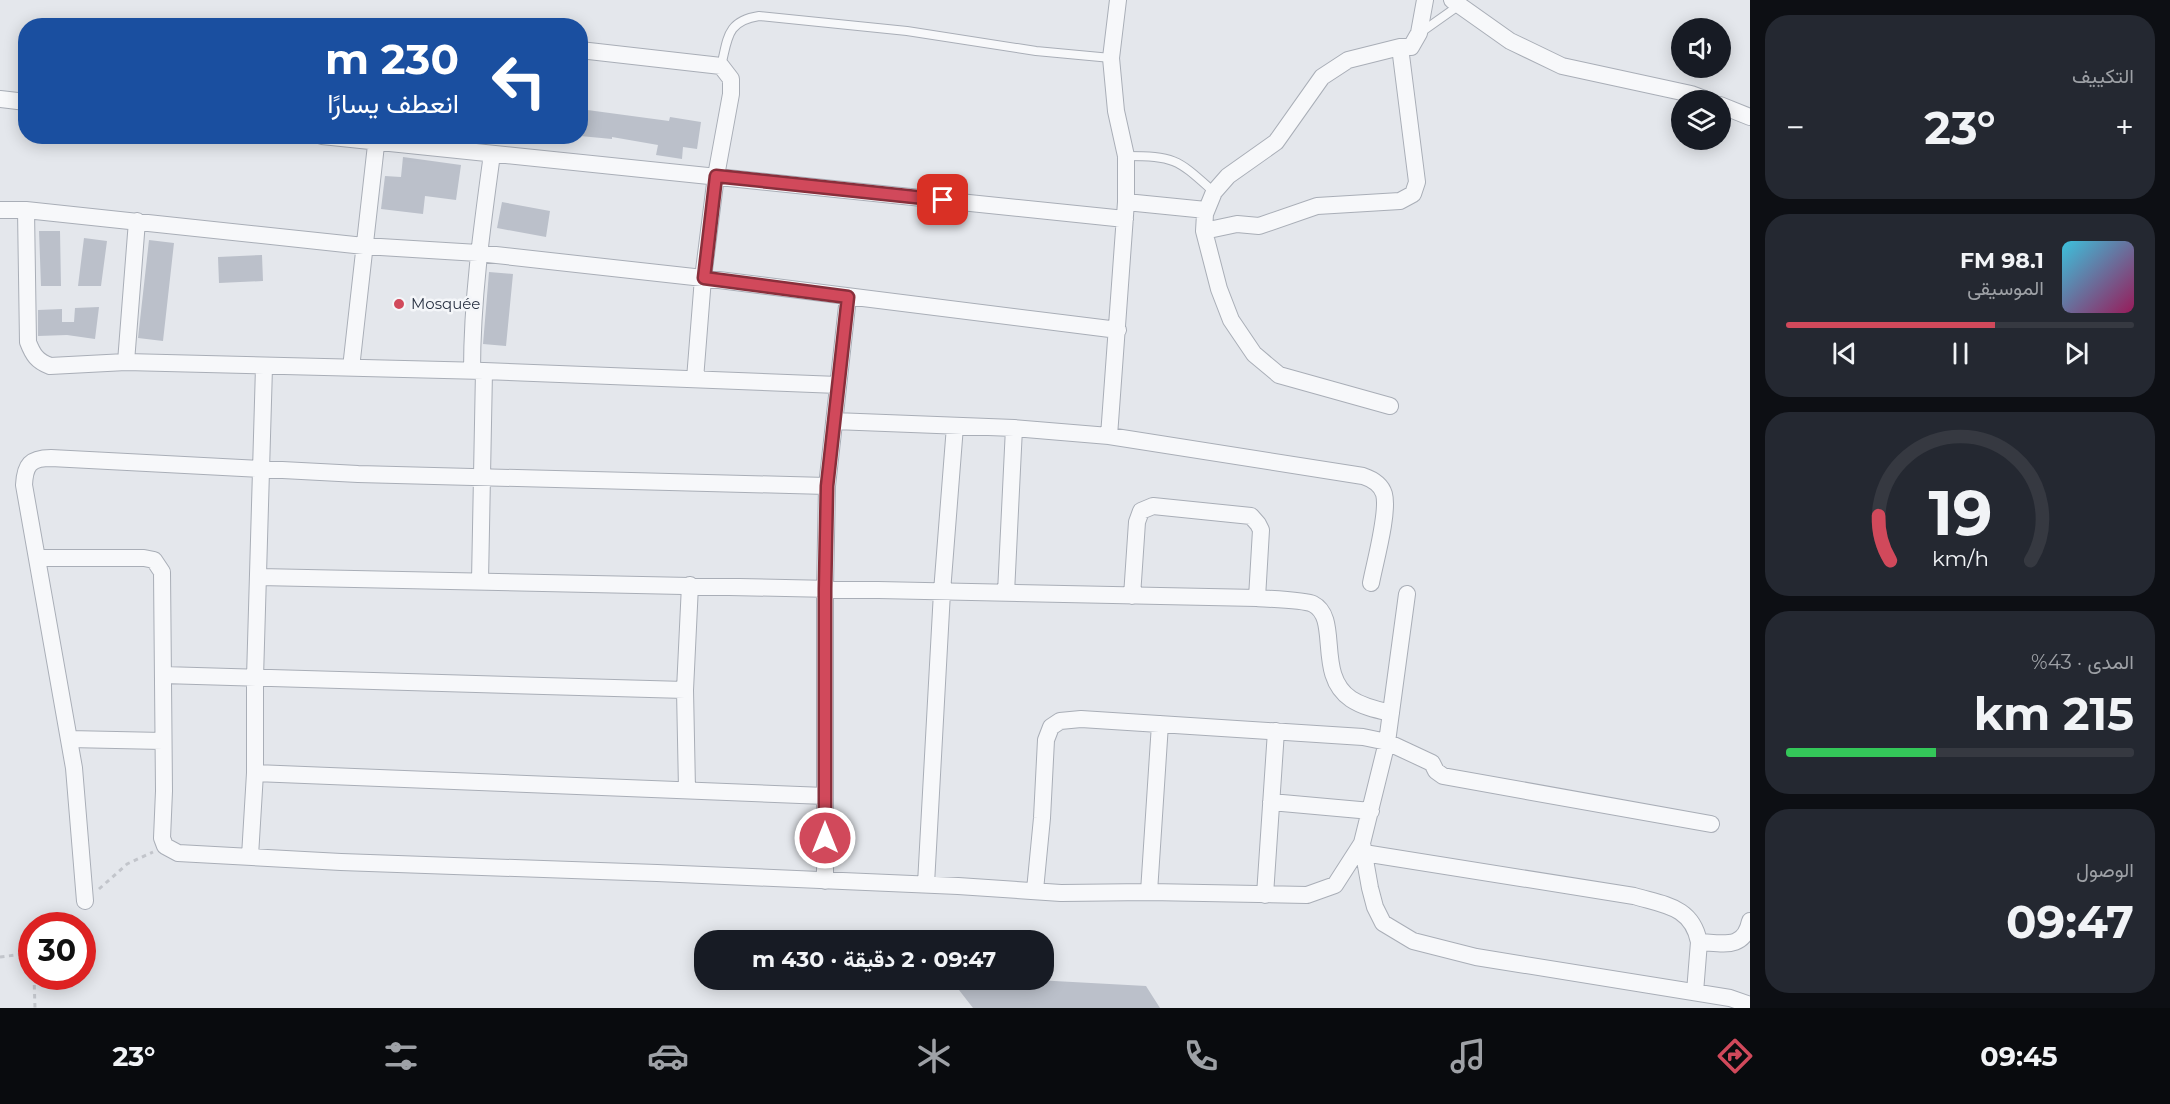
<!DOCTYPE html>
<html lang="ar">
<head>
<meta charset="utf-8">
<style>
  :root { --surface:#171b24; --page:#242831; --text:#f1f3f6; --muted:#9ea1a6; --line:#363941; --accent:#d1495b }
  body { margin:0; font-family:Montserrat,Vazirmatn,sans-serif; background:var(--page); color:var(--text); direction:rtl; height:100vh; display:flex; flex-direction:column; font-size:22px; white-space:nowrap }
  * { box-sizing:border-box; margin:0 }
  p { font-size:20px; color:var(--muted) }
  .icon { flex:none; width:33px; height:33px; fill:none; stroke:currentColor; stroke-width:2; stroke-linecap:round; stroke-linejoin:round }
  .map { position:relative; flex:1; overflow:hidden; direction:ltr }
  .side { display:flex; flex-direction:column; gap:15px; padding:15px; background:#0d0f14; width:420px }
  .side>* { flex:none }
  .banner { position:absolute; left:18px; top:18px; width:570px; height:126px; border-radius:24px; box-shadow:0 3px 15px #0003; direction:rtl; background:#1a4fa0; color:#fff; overflow:hidden }
  .tools { position:absolute; left:1671px; top:18px; display:grid; gap:12px }
  .tools a { display:grid; place-items:center; width:60px; height:60px; border-radius:50%; background:var(--surface); box-shadow:0 3px 15px #0003; font-size:30px }
  .speed { position:absolute; left:18px; top:912px; display:flex; gap:12px; font-size:30px; font-weight:700; text-align:center }
  .speed>* { display:grid; place-content:center; width:78px; height:78px; border-radius:50%; background:var(--surface); box-shadow:0 3px 15px #0003; line-height:1 }
  .speed .limit { border:9px solid #d22; background:#fff; color:#111 }
  .pin { position:absolute; display:grid; place-items:center; width:51px; height:51px; color:#fff; margin:-26px; border-radius:12px; box-shadow:0 3px 9px #0006 }
  .me { position:absolute; width:66px; margin:-33px; rotate:0deg; stroke-linejoin:round; filter:drop-shadow(0 0 4px #0008) }
  .turn { display:flex; align-items:center; gap:21px; height:126px; padding:0 30px; font-size:27px }
  .turn .icon { width:78px; height:78px; stroke-width:2.5 }
  .turn b { display:block; font-size:42px; line-height:51px }
  .big { font-size:45px; font-weight:700; line-height:1.1 }
  .side .card { flex:1; display:flex; flex-direction:column; justify-content:center; gap:9px; min-width:0; padding:0 21px; border-radius:24px; background:var(--page) }
  .side .dial { align-items:center; gap:0 }
  .dial svg { height:156px; overflow:visible; fill:none; stroke:var(--line); stroke-width:7; stroke-linecap:round; text-anchor:middle }
  .dial text { fill:var(--text); stroke:none }
  .song { display:flex; align-items:center; gap:18px }
  .cover { width:72px; height:72px; border-radius:9px; background:linear-gradient(135deg,hsl(190 70% 55%),hsl(330 70% 35%)) }
  .played { height:6px; border-radius:3px; background:linear-gradient(90deg,var(--accent) 60%,var(--line) 60%) }
  .keys { display:flex; justify-content:space-around; direction:ltr }
  .heat { display:flex; justify-content:space-between; align-items:center; font-size:33px; direction:ltr }
  .charge { height:9px; border-radius:4px; background:linear-gradient(90deg,#34c759 43%,var(--line) 0) }
  .trip { position:absolute; left:694px; top:930px; width:360px; height:60px; border-radius:24px; background:var(--surface); box-shadow:0 3px 15px #0003; font-weight:700; line-height:60px; text-align:center; direction:rtl }
  .dock { display:flex; height:96px; justify-content:space-around; align-items:center; background:#090b0e; color:var(--muted) }
  .dock .icon { width:42px; height:42px }
  .dock .active { color:var(--accent) }
  .dock b { font-size:27px; color:var(--text) }
  main { display:flex; flex:1; min-height:0 }
  .map>svg:first-child { display:block }
  .building { fill:#bbc0ca }
  .lines { fill:none; stroke-linecap:round; stroke-linejoin:round }
  .service-casing { stroke:#a9aeb7; stroke-width:10 }
  .minor-casing { stroke:#a9aeb7; stroke-width:18 }
  .path { stroke:#c2c5cb; stroke-width:3; stroke-dasharray:4.5 4.5; stroke-linecap:butt }
  .service { stroke:#f7f8fa; stroke-width:8 }
  .minor { stroke:#f7f8fa; stroke-width:16 }
  .route-casing { stroke:#882f3b; stroke-width:15 }
  .route { stroke:#d1495b; stroke-width:10 }
  .poi-dot { fill:#d1495b; stroke:#f4f6f9; stroke-width:2 }
  .labels { text-anchor:middle; stroke-width:5; stroke-linejoin:round; paint-order:stroke }
  .poi-label { font-size:15px; fill:#2b3445; stroke:#f4f6f9; text-anchor:start }
</style>
</head>
<body>
<main>
<section class="side">
<div class="card"><p>التكييف</p>
<div class="heat"><a>−</a><b class="big">23°</b><a>+</a></div>
</div>
<div class="card">
<div class="song"><i class="cover"></i><div><b>98.1 FM</b><p>الموسيقى</p></div></div>
<div class="played"></div>
<div class="keys"><svg class="icon" aria-label="previous" viewBox="0 0 24 24"><path d="M18 5L8 12l10 7zM5 5v14"/></svg><svg class="icon" aria-label="pause" viewBox="0 0 24 24"><path d="M8 5v14M16 5v14"/></svg><svg class="icon" aria-label="next" viewBox="0 0 24 24"><path d="M6 5l10 7-10 7zM19 5v14"/></svg></div>
</div>
<div class="card dial"><svg viewBox="0 0 100 80">
<path d="M14 69A42 42 0 1 1 86 69"/>
<path d="M14 69A42 42 0 0 1 8 46" stroke="#d1495b"/>
<text x="50" y="56" font-size="32" font-weight="700">19</text>
<text x="50" y="72" font-size="11">km/h</text>
</svg></div>
<div class="card"><p>المدى · 43%</p><b class="big">215 km</b><div class="charge"></div></div>
<div class="card"><p>الوصول</p><b class="big">09:47</b></div>
</section>
<div class="map">
<svg width="1750" height="1008" viewBox="0 0 1750 1008">
  <rect width="100%" height="100%" fill="#e4e7ec"/>
  <path class="building" d="M580 109 669 121 670 117 701 122 697 149 683 147 682 159 656 155 658 145 612 137V139L580 136Z
    M403 157 461 165 456 200 425 196 423 214 381 209 385 176 401 177Z
    M502 202 550 211 546 237 497 228Z
    M39 231H60L61 286H41Z
    M84 238 107 241 101 286H78Z
    M149 240 174 243 163 341 138 338Z
    M262 255 263 281 219 283 218 257Z
    M489 272 513 274 506 346 483 344Z
    M99 307 95 339 67 335 38 336V310L62 309V322H74L75 308Z
    M974 980H1036L1146 986 1160 1008H973L959 990Z"/>
  <g class="lines">
    <g class="service-casing">
      <path id="service" d="M1420 33 1461 4
        M721 66C728 39 726 21 759 16L907 31 1036 51 1111 58
        M1126 156C1176 156 1178 160 1214 192"/>
    </g>
    <g class="minor-casing">
      <path id="minor" d="M1452 0 1510 41 1562 66 1691 94 1707 100
        M580 50 721 66 731 79V94L716 176 703 278 695 379
        M0 99 26 102
        M1720 105 1750 117
        M322 136 1125 219
        M1126 202 1206 210
        M0 210H26L364 246 478 253 703 278 1118 330
        M26 210 28 342C33 355 37 361 50 366L126 362 484 371 838 385
        M1204 231 1237 224 1259 226 1317 206 1400 201 1413 194 1417 182 1400 47
        M126 362 137 221
        M351 368 377 136
        M472 371C472 298 482 227 492 154
        M1390 406 1279 375 1254 354 1231 320 1219 289 1204 231 1205 214 1214 192 1228 176 1276 142 1322 77 1348 60 1400 47H1411L1419 33 1425 0
        M834 421 1014 428 1109 436 1363 476C1372 479 1381 484 1384 494 1389 512 1375 562 1371 583
        M1109 436 1126 202V156L1116 111 1111 58 1118 0
        M37 558H144L154 560 162 572 164 791 162 838 165 846 178 853 341 862 657 873 958 886 1061 893 1149 892 1307 895 1335 885 1362 843 1387 742 1407 594
        M259 577 1257 598C1269 599 1305 600 1313 604 1341 618 1315 675 1351 699 1363 707 1378 710 1391 713
        M480 581 484 371
        M1006 593 1014 428
        M1132 596 1137 522 1141 511 1153 506 1251 516 1258 524 1261 530 1257 598
        M163 675 685 690
        M69 739 163 741
        M255 773 825 796
        M687 789 685 690 690 585
        M1271 802 1371 811
        M1362 843 1370 888 1375 907 1383 923 1413 941 1476 957 1730 998 1750 1005
        M1364 853 1634 896C1664 905 1692 906 1699 942 1723 943 1744 950 1750 921
        M250 856 255 773V678L264 367
        M825 881V589L827 486 848 297
        M926 884 942 592 955 426
        M1035 890 1042 818 1046 740 1051 727 1060 721 1081 719 1363 737 1387 742 1432 763 1436 771 1443 776 1711 824
        M1149 892 1160 724
        M1265 895 1276 731
        M85 901 74 768 24 485C25 465 30 458 51 458L358 474 827 486
        M1695 992 1699 942"/>
    </g>
    <path class="path" d="M99 889 127 864 153 852
      M64 926 75 912
      M0 957 32 953
      M34 976 35 1008"/>
    <use href="#service" class="service"/>
    <use href="#minor" class="minor"/>
  </g>
  <g class="lines">
    <g class="route-casing">
      <path id="route" d="M825 838V589L827 486 848 297 704 278 716 176 943 200"/>
    </g>
    <use href="#route" class="route"/>
  </g>
  <circle class="poi-dot" cx="399" cy="304" r="6"/>
  <g class="labels">
    <g class="poi-label">
      <text x="411" y="309">Mosquée</text>
    </g>
  </g>
</svg>
<div class="tools">
<a><svg class="icon" aria-label="sound" viewBox="0 0 24 24"><path d="M4 9h4l5-4v14l-5-4H4zM17 9q2 3 0 6"/></svg></a>
<a><svg class="icon" aria-label="layers" viewBox="0 0 24 24"><path d="M12 4l9 5-9 5-9-5zM3 14l9 5 9-5"/></svg></a>
</div>
<div class="speed"><div class="limit">30</div></div>
<div class="pin" style="left:943px;top:200px;background:#d93025"><svg class="icon" aria-label="arrive" viewBox="0 0 24 24"><path d="M6 21V4h12l-3 4 3 4H6"/></svg></div>
<svg class="me" style="left:825px;top:838px" viewBox="-20 -20 40 40"><circle r="17" fill="#d1495b" stroke="#fff" stroke-width="3"/><path d="M0-11L8 9 0 5-8 9z" fill="#fff"/></svg>
<div class="trip">09:47 · 2 دقيقة · 430 m</div>
<div class="banner">
<div class="turn"><svg class="icon" aria-label="left" viewBox="0 0 24 24"><path d="M17 20v-9H6M10 6l-5 5 5 5"/></svg><div><b>230 m</b>انعطف يسارًا</div></div>
</div>
</div>
</main>
<nav class="dock">
<b>09:45</b>
<svg class="icon active" aria-label="directions" viewBox="0 0 24 24"><path d="M12 3l9 9-9 9-9-9zM9 14v-3h6M13 9l2 2-2 2"/></svg>
<svg class="icon" aria-label="music" viewBox="0 0 24 24"><path d="M9 18V5l10-2v13"/><circle cx="6" cy="18" r="3"/><circle cx="16" cy="16" r="3"/></svg>
<svg class="icon" aria-label="phone" viewBox="0 0 24 24"><path d="M5 4h4l2 5-3 2q2 4 5 5l2-3 5 2v4C11 20 4 13 5 4z"/></svg>
<svg class="icon" aria-label="climate" viewBox="0 0 24 24"><path d="M12 3v18M4 7l16 10M4 17L20 7"/></svg>
<svg class="icon" aria-label="car" viewBox="0 0 24 24"><path d="M5 17H2v-5l4-1 3-4h7l3 4 3 1v5h-3M9 17h6M6 11h13"/><circle cx="7" cy="17" r="2"/><circle cx="17" cy="17" r="2"/></svg>
<svg class="icon" aria-label="filters" viewBox="0 0 24 24"><path d="M4 7h16M4 17h16"/><circle cx="9" cy="7" r="2"/><circle cx="15" cy="17" r="2"/></svg>
<b>23°</b>
</nav>
</body>
</html>
